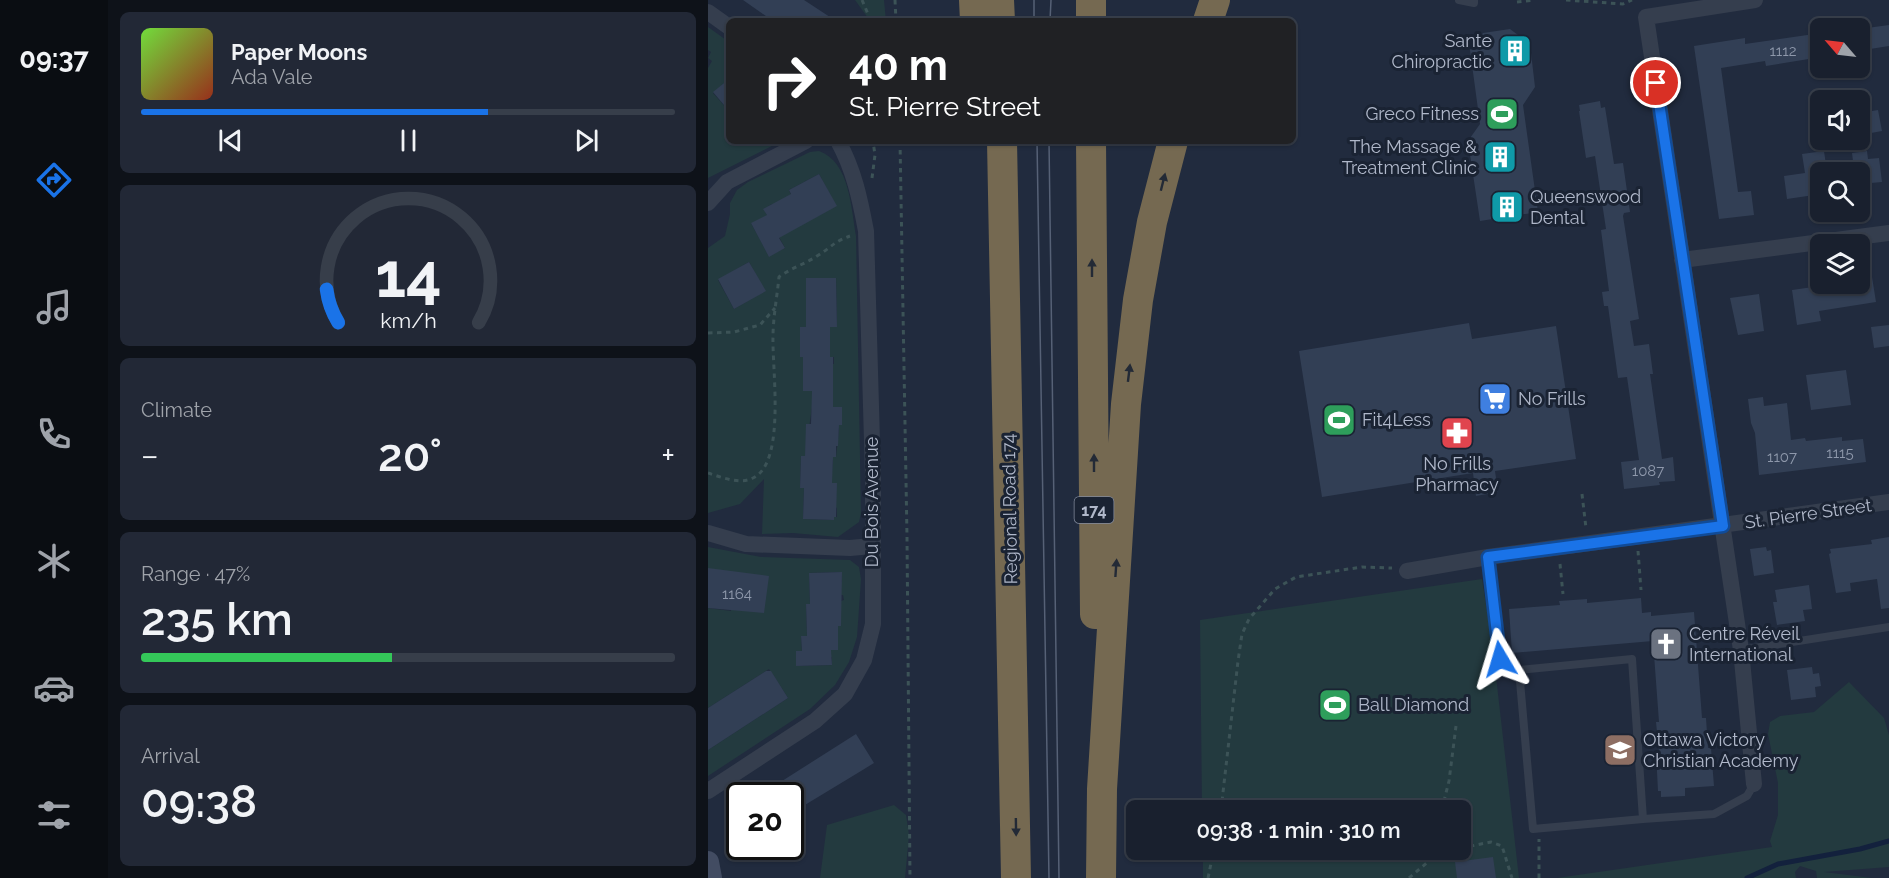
<!DOCTYPE html>
<html lang="en">
<head>
<meta charset="utf-8">
<style>
  :root { --surface:#19202e; --page:#222836; --text:#f1f3f6; --muted:#9fa3aa; --line:#373e4a; --accent:#1a73e8 }
  body { margin:0; font-family:Raleway,sans-serif; background:var(--page); color:var(--text); height:100vh; display:flex; flex-direction:column; font-size:22px; white-space:nowrap }
  * { box-sizing:border-box; margin:0 }
  p { font-size:20px; color:var(--muted) }
  .icon { flex:none; width:33px; height:33px; fill:none; stroke:currentColor; stroke-width:2; stroke-linecap:round; stroke-linejoin:round }
  .map { position:relative; flex:1; overflow:hidden }
  .drawer { display:flex; flex-direction:column; gap:12px; padding:12px; background:#0e1219; width:600px }
  .drawer>* { flex:none }
  .banner { position:absolute; left:18px; top:18px; width:570px; height:126px; border-radius:9px; box-shadow:0 2px 4px #0004,0 0 0 2px var(--line); background:#202124; color:#fff; overflow:hidden }
  .needle { width:39px; rotate:298deg }
  .controls { position:absolute; left:1102px; top:18px; display:grid; gap:12px }
  .controls a { display:grid; place-items:center; width:60px; height:60px; border-radius:9px; background:var(--surface); box-shadow:0 2px 4px #0004,0 0 0 2px var(--line); font-size:30px }
  .speed { position:absolute; left:18px; top:782px; display:flex; gap:12px; font-size:30px; font-weight:700; text-align:center }
  .speed>* { display:grid; place-content:center; width:78px; height:78px; border-radius:50%; background:var(--surface); box-shadow:0 2px 4px #0004,0 0 0 2px var(--line); line-height:1 }
  .speed .limit { border:3px solid #111; border-radius:9px; background:#fff; color:#111 }
  .pin { position:absolute; display:grid; place-items:center; width:51px; height:51px; color:#fff; margin:-26px; border:3px solid #fff; border-radius:50%; box-shadow:0 2px 6px #0007 }
  .me { position:absolute; width:66px; margin:-33px; rotate:353deg; stroke-linejoin:round; filter:drop-shadow(0 0 4px #0008) }
  .turn { display:flex; align-items:center; gap:21px; height:126px; padding:0 24px; font-size:27px }
  .turn .icon { width:78px; height:78px; stroke-width:2.5 }
  .turn b { display:block; font-size:42px; line-height:51px }
  .big { font-size:45px; font-weight:600; line-height:1.1 }
  .drawer .tile { flex:1; display:flex; flex-direction:column; justify-content:center; gap:9px; min-width:0; padding:0 21px; border-radius:9px; background:var(--page) }
  .drawer .dial { align-items:center; gap:0 }
  .dial svg { height:156px; overflow:visible; fill:none; stroke:var(--line); stroke-width:7; stroke-linecap:round; text-anchor:middle }
  .dial text { fill:var(--text); stroke:none }
  .song { display:flex; align-items:center; gap:18px }
  .cover { width:72px; height:72px; border-radius:9px; background:linear-gradient(135deg,hsl(100 70% 55%),hsl(10 70% 35%)) }
  .played { height:6px; border-radius:3px; background:linear-gradient(90deg,var(--accent) 65%,var(--line) 65%) }
  .keys { display:flex; justify-content:space-around; direction:ltr }
  .heat { display:flex; justify-content:space-between; align-items:center; font-size:33px; direction:ltr }
  .charge { height:9px; border-radius:4px; background:linear-gradient(90deg,#34c759 47%,var(--line) 0) }
  .trip { position:absolute; left:418px; top:800px; width:345px; height:60px; border-radius:9px; background:var(--surface); box-shadow:0 2px 4px #0004,0 0 0 2px var(--line); font-weight:600; line-height:60px; text-align:center }
  main { display:flex; flex:1; min-height:0 }
  .menu { display:flex; flex-direction:column; width:108px; justify-content:space-around; align-items:center; background:#0a0d12; color:var(--muted) }
  .menu .icon { width:42px; height:42px }
  .menu .active { color:var(--accent) }
  .menu b { font-size:27px; color:var(--text) }
  .map>svg:first-child { display:block }
  .green { fill:#233a3f; fill-rule:evenodd }
  .lines { fill:none; stroke-linecap:round; stroke-linejoin:round }
  .stream { stroke:#13213d; stroke-width:5 }
  .building { fill:#323f55 }
  .path { stroke:#3c5357; stroke-width:3; stroke-dasharray:4.5 4.5; stroke-linecap:butt }
  .lane { stroke:#353e4e; stroke-width:8 }
  .street { stroke:#353e4e; stroke-width:16 }
  .secondary { stroke:#424c62; stroke-width:22 }
  .highway { stroke:#756951; stroke-width:30 }
  .tram { stroke:#566176; stroke-width:1.5 }
  .oneway { fill:#232a36 }
  .route-casing { stroke:#114b97; stroke-width:15 }
  .route { stroke:#1a73e8; stroke-width:10 }
  .labels { text-anchor:middle; stroke-width:6; stroke-linejoin:round; paint-order:stroke }
  .number-label { font-size:15px; fill:#8e98ab }
  .shield { fill:#1a2333; stroke:#838b9d; stroke-width:1.5 }
  .shield-label { font-size:16px; font-weight:bold; fill:#b0b8ca }
  .poi-label { font-size:18px; fill:#b0b8ca; stroke:#1a2333; text-anchor:start }
  .street-label { font-size:18px; fill:#b0b8ca; stroke:#1a2333 }
</style>
</head>
<body>
<main>
<nav class="menu">
<b>09:37</b>
<svg class="icon active" aria-label="directions" viewBox="0 0 24 24"><path d="M12 3l9 9-9 9-9-9zM9 14v-3h6M13 9l2 2-2 2"/></svg>
<svg class="icon" aria-label="music" viewBox="0 0 24 24"><path d="M9 18V5l10-2v13"/><circle cx="6" cy="18" r="3"/><circle cx="16" cy="16" r="3"/></svg>
<svg class="icon" aria-label="phone" viewBox="0 0 24 24"><path d="M5 4h4l2 5-3 2q2 4 5 5l2-3 5 2v4C11 20 4 13 5 4z"/></svg>
<svg class="icon" aria-label="climate" viewBox="0 0 24 24"><path d="M12 3v18M4 7l16 10M4 17L20 7"/></svg>
<svg class="icon" aria-label="car" viewBox="0 0 24 24"><path d="M5 17H2v-5l4-1 3-4h7l3 4 3 1v5h-3M9 17h6M6 11h13"/><circle cx="7" cy="17" r="2"/><circle cx="17" cy="17" r="2"/></svg>
<svg class="icon" aria-label="filters" viewBox="0 0 24 24"><path d="M4 7h16M4 17h16"/><circle cx="9" cy="7" r="2"/><circle cx="15" cy="17" r="2"/></svg>
</nav>
<section class="drawer">
<div class="tile">
<div class="song"><i class="cover"></i><div><b>Paper Moons</b><p>Ada Vale</p></div></div>
<div class="played"></div>
<div class="keys"><svg class="icon" aria-label="previous" viewBox="0 0 24 24"><path d="M18 5L8 12l10 7zM5 5v14"/></svg><svg class="icon" aria-label="pause" viewBox="0 0 24 24"><path d="M8 5v14M16 5v14"/></svg><svg class="icon" aria-label="next" viewBox="0 0 24 24"><path d="M6 5l10 7-10 7zM19 5v14"/></svg></div>
</div>
<div class="tile dial"><svg viewBox="0 0 100 80">
<path d="M14 69A42 42 0 1 1 86 69"/>
<path d="M14 69A42 42 0 0 1 8 52" stroke="#1a73e8"/>
<text x="50" y="56" font-size="32" font-weight="700">14</text>
<text x="50" y="72" font-size="11">km/h</text>
</svg></div>
<div class="tile"><p>Climate</p>
<div class="heat"><a>−</a><b class="big">20°</b><a>+</a></div>
</div>
<div class="tile"><p>Range · 47%</p><b class="big">235 km</b><div class="charge"></div></div>
<div class="tile"><p>Arrival</p><b class="big">09:38</b></div>
</section>
<div class="map">
<svg width="1181" height="878" viewBox="0 0 1181 878">
  <rect width="100%" height="100%" fill="#212b3e"/>
  <path class="green" d="M147 0H176L178 21H160V18Z
    M0 27 21 42V79L5 93 21 111V141H74L0 178V68L4 61 0 58 3 52 0 50Z
    M111 151C142 162 143 208 148 236L153 513 151 522 130 537 85 533 54 534 56 479 32 504 0 513V248L17 236 22 214V203L29 190 40 182 102 152ZM111 174 128 206 71 237 77 248 61 256 43 223 63 222 56 209 64 204 67 209 83 195 81 190ZM41 262 57 291 26 309 10 280ZM98 278H128L129 326 122 327V357H126V364H124L125 391H95V357H92V327H98ZM104 407H134V425H128L131 429 128 457H122V459L125 460 123 483 125 507 129 508V517H126L125 520 95 519 96 488H92L93 456H97Z
    M0 547 53 557 142 560 151 567 153 579 149 637 141 662 127 685 102 709 0 776V750L80 698 61 669 0 708V608L23 611V608L0 568ZM134 572V582H129L130 595H135L136 600 133 601 129 626 118 657H124V665L89 666 88 651H94L93 636H99L98 604H102L101 573Z
    M774 579 785 650 811 878H495V849H753V810H494L492 620Z
    M1141 682 1176 718 1181 735V867L1116 872 1164 878H1109L1108 871 1092 866 1087 872 1088 878H849L1064 847 1062 841 1070 815V783L1060 734 1062 722 1072 716 1106 712Z
    M186 805 198 815 201 835 197 878H112L119 825Z"/>
  <g class="lines">
    <path class="stream" d="M1039 878 1070 864 1152 849 1181 841"/>
  </g>
  <path class="building" d="M35 0H96L128 21H65Z
    M1181 25V46L1162 49 1159 28Z
    M802 29 822 44 827 87 815 105 830 212 772 221 760 141 772 124 762 50 775 33Z
    M1113 33V57L1058 66 1057 61 1013 68 1030 192 1043 191 1046 215 1011 219 986 46 1037 38V44Z
    M21 79V111L5 92Z
    M892 101 893 108 897 107 906 164 915 163 922 212 916 213 915 216 931 319 922 321 926 346 941 344 945 374H942L954 459 965 457 967 481 951 482 952 485 916 489 913 462 931 460 919 377 910 378 900 306H896L894 292 901 291 893 230 898 229 887 156 878 158 871 111H872L871 105Z
    M1170 110 1174 131 1152 135V113Z
    M1116 151 1119 172H1113V194L1079 199 1076 176 1097 173 1094 154Z
    M1159 151 1160 159 1171 158 1174 182 1152 184V172H1125L1124 163 1145 161 1144 153Z
    M111 174 129 206 71 238 77 248 61 257 43 223 59 215 55 209 83 194 81 190Z
    M41 262 58 291 26 309 10 279Z
    M1164 277 1168 302 1111 311 1113 321 1089 325 1084 290 1126 284H1152V279Z
    M98 278H128L129 327H122V357H125V407H134V425H131L130 446H128V457H125L124 483H129L128 517H126V520L95 519 96 488H92L93 456H97L98 424H103L104 391H95V357H92V327H98Z
    M1051 294 1056 331 1030 335 1022 298Z
    M761 323 764 339 848 326 868 459 787 471 790 492 768 496 765 473 614 497 591 351Z
    M1181 325V346L1166 348 1163 327Z
    M1138 370 1143 405 1103 410 1098 375Z
    M1055 397 1056 406 1079 403 1083 440 1097 438 1098 441 1134 437V441L1155 439 1158 462 1051 475 1047 433 1043 423 1040 399Z
    M1181 537V608L1173 609 1169 579 1142 583 1143 591 1128 593 1121 554 1123 553 1122 549 1164 544 1163 540Z
    M1058 547 1059 551 1063 550 1066 573 1046 576 1042 549Z
    M0 568 61 576 56 613 0 608Z
    M134 572 133 626H130V650H123L124 665 88 666V651H94L93 636H99L98 604H102L101 573Z
    M1101 585 1104 609 1095 610 1097 621 1069 625 1065 602H1069L1067 590Z
    M933 598 934 613 943 612V616L986 612 994 718H998L1000 748H1003L1006 786 977 788V796L953 797V791H950L948 752H951L948 722H951L945 641 804 653 801 609 852 605 851 601 879 599V603Z
    M1104 667 1105 674 1111 673 1113 686 1107 687 1108 697 1083 700 1079 670Z
    M58 671H63L80 698 0 750V708Z
    M148 734 166 763 153 771 82 814V795H52Z
    M785 857 788 878H749L747 862Z"/>
  <g class="lines">
    <path class="path" d="M154 0 163 21
      M187 0 188 21
      M858 0 915 4 924 0
      M809 2 826 0
      M192 141 199 537 202 878
      M164 178 167 155 165 141
      M0 333 26 332 52 325 67 308
      M0 473C13 477 32 485 45 478 78 463 64 369 65 337 65 318 69 297 71 277 83 268 97 264 109 256 124 247 125 242 142 236
      M874 494 878 528
      M930 551 933 590
      M852 564 855 594
      M513 810 530 661 534 634 541 619 567 589 588 577 654 567 684 568
      M738 810 736 801 741 781 748 726
      M753 848 783 842 794 846 804 878
      M500 878 506 849
      M701 878 721 861 747 849
      M831 878V839"/>
    <path class="lane" d="M751 0 766 3V0
      M780 557 792 659 811 670 924 659 935 819 825 829 811 670
      M1033 650 1181 627
      M935 819 1006 814 1039 796 1046 784"/>
    <path class="street" d="M0 12 21 27
      M0 203 19 182 98 141
      M974 260 1181 233
      M0 533 38 544 142 548 164 546
      M699 571 780 557 1181 502
      M1046 784 1033 650 938 17 1047 0
      M0 791 107 721 137 694 156 660 165 624V476L158 231C152 199 146 170 130 141"/>
    <path class="secondary" d="M0 862 3 878"/>
    <path class="highway" d="M266 0 267 21
      M291 0 292 21
      M383 0V21
      M500 21 507 0
      M294 141 308 878
      M383 141 387 614
      M393 878 394 789 418 404 430 300 444 222 465 141"/>
    <path class="tram" d="M326 0V21
      M342 21 343 0
      M329 141 341 878
      M341 141 351 878"/>
  </g>
  <defs><path id="oneway-solid" d="M-6-.8H1V-3.2L6.5 0L1 3.2V.8H-6Z" transform="scale(1.5)"/></defs>
  <g class="oneway">
    <use href="#oneway-solid" transform="translate(455 182) rotate(-76)"/>
    <use href="#oneway-solid" transform="translate(384 268) rotate(-90)"/>
    <use href="#oneway-solid" transform="translate(421 373) rotate(-83)"/>
    <use href="#oneway-solid" transform="translate(386 463) rotate(-90)"/>
    <use href="#oneway-solid" transform="translate(408 568) rotate(-86)"/>
    <use href="#oneway-solid" transform="translate(308 827) rotate(89)"/>
  </g>
  <g class="lines">
    <g class="route-casing">
      <path id="route" d="M792 659 780 557 1015 526 948 83"/>
    </g>
    <use href="#route" class="route"/>
  </g>
  <defs>
    <g id="building-square" transform="scale(1.725)"><rect x="-9" y="-9" width="18" height="18" rx="4" fill="#0f9aa8" stroke="#1a2333"/><path d="M-4-6H4V6H1V3H-1V6H-4ZM-2.5-4.3h1.7v1.8h-1.7ZM.8-4.3h1.7v1.8H.8ZM-2.5-1h1.7V.8h-1.7ZM.8-1h1.7V.8H.8Z" fill="#fff"/></g>
    <g id="stadium-square" transform="scale(1.725)"><rect x="-9" y="-9" width="18" height="18" rx="4" fill="#2e9e5b" stroke="#1a2333"/><path d="M0-5a6.5 5 0 1 0 0 10a6.5 5 0 1 0 0-10ZM-3.5-1.8h7v3.6h-7Z" fill="#fff"/></g>
    <g id="supermarket-square" transform="scale(1.725)"><rect x="-9" y="-9" width="18" height="18" rx="4" fill="#3f7fe0" stroke="#1a2333"/><path d="M-6-5.5h2.5l.6 2H6L4.5 2H-2.5L-4.4-4H-6ZM-1.5 3.2a1.3 1.3 0 1 0 .1 0ZM3 3.2a1.3 1.3 0 1 0 .1 0Z" fill="#fff"/></g>
    <g id="pharmacy-square" transform="scale(1.725)"><rect x="-9" y="-9" width="18" height="18" rx="4" fill="#e0444e" stroke="#1a2333"/><path d="M-2-6h4v4h4v4h-4v4h-4v-4h-4v-4h4Z" fill="#fff"/></g>
    <g id="church-square" transform="scale(1.725)"><rect x="-9" y="-9" width="18" height="18" rx="4" fill="#6b7280" stroke="#1a2333"/><path d="M-1.2-6h2.4v3.5h3.3v2.4h-3.3V6h-2.4V-.1h-3.3v-2.4h3.3Z" fill="#fff"/></g>
    <g id="school-square" transform="scale(1.725)"><rect x="-9" y="-9" width="18" height="18" rx="4" fill="#8d6e63" stroke="#1a2333"/><path d="M0-5L7-2L0 1L-7-2ZM-4 1L0 2.5L4 1V4Q0 6-4 4Z" fill="#fff"/></g>
  </defs>
  <g fill-rule="evenodd">
    <use href="#building-square" x="807" y="51"/>
    <use href="#stadium-square" x="794" y="114"/>
    <use href="#building-square" x="792" y="157"/>
    <use href="#building-square" x="799" y="207"/>
    <use href="#supermarket-square" x="787" y="399"/>
    <use href="#stadium-square" x="631" y="420"/>
    <use href="#pharmacy-square" x="749" y="433"/>
    <use href="#church-square" x="958" y="644"/>
    <use href="#stadium-square" x="627" y="705"/>
    <use href="#school-square" x="912" y="750"/>
  </g>
  <g class="labels">
    <g class="number-label">
      <text x="1075" y="56">1112</text>
      <text x="1132" y="458">1115</text>
      <text x="1074" y="462">1107</text>
      <text x="940" y="476">1087</text>
      <text x="29" y="599">1164</text>
    </g>
    <rect class="shield" x="366.5" y="497" width="39" height="26" rx="4.5"/>
    <g class="shield-label">
      <text x="386" y="516">174</text>
    </g>
    <g class="poi-label">
      <text x="784" y="47" text-anchor="end">Sante<tspan x="784" dy="21">Chiropractic</tspan></text>
      <text x="771" y="120" text-anchor="end">Greco Fitness</text>
      <text x="769" y="153" text-anchor="end">The Massage &amp;<tspan x="769" dy="21">Treatment Clinic</tspan></text>
      <text x="822" y="203">Queenswood<tspan x="822" dy="21">Dental</tspan></text>
      <text x="810" y="405">No Frills</text>
      <text x="654" y="426">Fit4Less</text>
      <text x="749" y="470" text-anchor="middle">No Frills<tspan x="749" dy="21">Pharmacy</tspan></text>
      <text x="981" y="640">Centre Réveil<tspan x="981" dy="21">International</tspan></text>
      <text x="650" y="711">Ball Diamond</text>
      <text x="935" y="746">Ottawa Victory<tspan x="935" dy="21">Christian Academy</tspan></text>
    </g>
    <g class="street-label">
      <text transform="translate(164 502) rotate(-90)" y="6">Du Bois Avenue</text>
      <text transform="translate(302 509) rotate(-91)" y="6">Regional Road 174</text>
      <text transform="translate(1100 514) rotate(-8)" y="6">St. Pierre Street</text>
    </g>
  </g>
</svg>
<div class="controls">
<a><svg class="needle" viewBox="-14 -14 28 28"><path d="M0-13l5 13h-10z" fill="#e53935"/><path d="M0 13l5-13h-10z" fill="#9fa3aa"/></svg></a>
<a><svg class="icon" aria-label="sound" viewBox="0 0 24 24"><path d="M4 9h4l5-4v14l-5-4H4zM17 9q2 3 0 6"/></svg></a>
<a><svg class="icon" aria-label="search" viewBox="0 0 24 24"><circle cx="10" cy="10" r="6"/><path d="M15 15l6 6"/></svg></a>
<a><svg class="icon" aria-label="layers" viewBox="0 0 24 24"><path d="M12 4l9 5-9 5-9-5zM3 14l9 5 9-5"/></svg></a>
</div>
<div class="speed"><div class="limit">20</div></div>
<div class="pin" style="left:948px;top:83px;background:#d93025"><svg class="icon" aria-label="arrive" viewBox="0 0 24 24"><path d="M6 21V4h12l-3 4 3 4H6"/></svg></div>
<svg class="me" style="left:792px;top:659px" viewBox="-20 -20 40 40"><path d="M0-17L14 15 0 8-14 15z" fill="#1a73e8" stroke="#fff" stroke-width="4"/></svg>
<div class="trip">09:38 · 1 min · 310 m</div>
<div class="banner">
<div class="turn"><svg class="icon" aria-label="right" viewBox="0 0 24 24"><path d="M7 20v-9h11M14 6l5 5-5 5"/></svg><div><b>40 m</b>St. Pierre Street</div></div>
</div>
</div>
</main>
</body>
</html>
